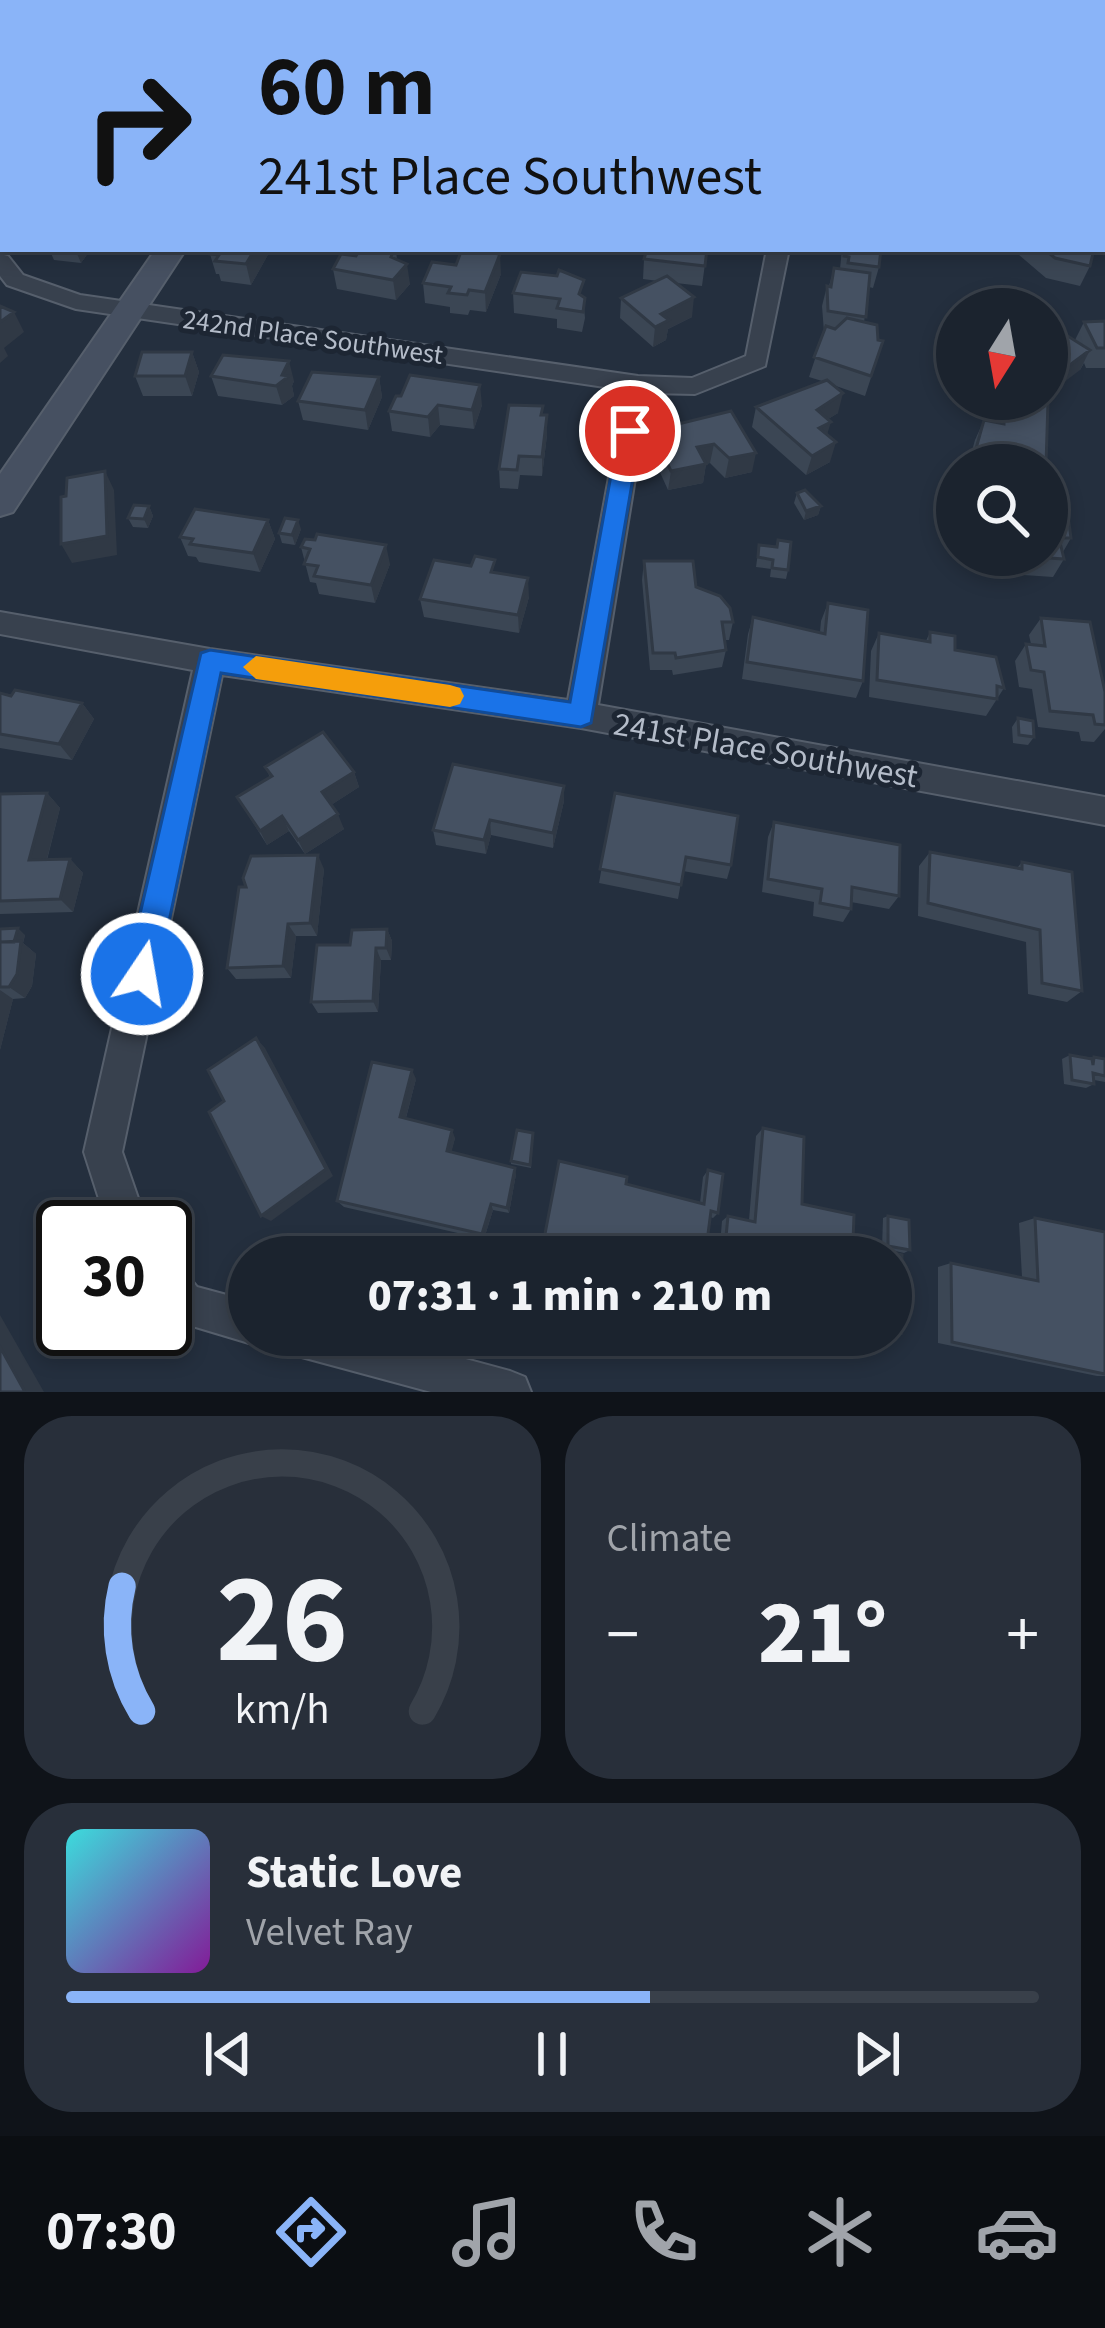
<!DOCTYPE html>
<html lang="en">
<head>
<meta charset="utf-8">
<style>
  :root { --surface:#1b232e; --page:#282f3a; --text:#f1f3f6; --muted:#a0a4aa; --line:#39404a; --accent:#8ab4f8 }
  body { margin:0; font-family:"Source Sans 3",sans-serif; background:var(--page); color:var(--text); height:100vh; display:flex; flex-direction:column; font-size:45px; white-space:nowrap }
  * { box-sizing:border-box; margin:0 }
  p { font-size:39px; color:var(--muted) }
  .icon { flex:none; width:66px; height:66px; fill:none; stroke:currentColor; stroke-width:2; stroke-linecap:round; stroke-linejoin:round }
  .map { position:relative; height:1392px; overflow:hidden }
  .details { display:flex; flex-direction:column; gap:24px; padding:24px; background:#0f1319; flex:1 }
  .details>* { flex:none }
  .guide { position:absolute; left:0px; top:0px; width:1107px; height:252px; box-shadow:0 6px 18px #0003,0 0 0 3px var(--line); background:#8ab4f8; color:#111; overflow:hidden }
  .needle { width:78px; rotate:191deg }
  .buttons { position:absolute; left:936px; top:288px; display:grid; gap:24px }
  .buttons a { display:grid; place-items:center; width:132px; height:132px; border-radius:50%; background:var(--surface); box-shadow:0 6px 18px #0003,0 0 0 3px var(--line); font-size:60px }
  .speed { position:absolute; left:36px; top:1200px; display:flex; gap:24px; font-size:60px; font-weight:700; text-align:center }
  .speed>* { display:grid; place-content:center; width:156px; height:156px; border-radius:50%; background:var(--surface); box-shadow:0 6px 18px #0003,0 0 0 3px var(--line); line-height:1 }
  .speed .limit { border:6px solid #111; border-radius:18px; background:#fff; color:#111 }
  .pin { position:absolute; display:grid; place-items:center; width:102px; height:102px; color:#fff; margin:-51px; border:6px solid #fff; border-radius:50%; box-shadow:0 3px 12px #0007 }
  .me { position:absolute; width:132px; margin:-66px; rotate:12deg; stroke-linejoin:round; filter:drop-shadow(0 0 9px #0008) }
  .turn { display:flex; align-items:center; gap:42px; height:252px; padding:0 60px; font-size:54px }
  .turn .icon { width:156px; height:156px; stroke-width:2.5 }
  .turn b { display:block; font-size:84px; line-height:102px }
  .big { font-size:90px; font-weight:800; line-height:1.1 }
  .details .widget { flex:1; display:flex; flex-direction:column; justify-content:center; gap:18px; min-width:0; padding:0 42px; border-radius:48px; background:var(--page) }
  .details .dial { align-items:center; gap:0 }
  .dial svg { height:312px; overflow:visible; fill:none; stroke:var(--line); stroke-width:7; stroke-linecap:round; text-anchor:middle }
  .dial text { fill:var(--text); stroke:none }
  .song { display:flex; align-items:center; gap:36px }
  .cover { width:144px; height:144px; border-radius:18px; background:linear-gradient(135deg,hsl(180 70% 55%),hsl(290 70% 35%)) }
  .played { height:12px; border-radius:6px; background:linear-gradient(90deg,var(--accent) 60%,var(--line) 60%) }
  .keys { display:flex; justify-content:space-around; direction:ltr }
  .heat { display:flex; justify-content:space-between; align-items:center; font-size:66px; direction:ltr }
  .details .tiles { flex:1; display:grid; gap:24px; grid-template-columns:1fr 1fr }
  .widget:last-child { grid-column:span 2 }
  .trip { position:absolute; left:228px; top:1236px; width:684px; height:120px; border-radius:60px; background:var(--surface); box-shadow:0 6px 18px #0003,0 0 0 3px var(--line); font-weight:800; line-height:120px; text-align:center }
  .tabs { display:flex; height:192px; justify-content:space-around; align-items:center; background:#0b0e12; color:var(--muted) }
  .tabs .icon { width:84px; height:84px }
  .tabs .active { color:var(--accent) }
  .tabs b { font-size:54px; color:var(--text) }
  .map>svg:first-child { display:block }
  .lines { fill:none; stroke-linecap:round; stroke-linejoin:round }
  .minor-casing { stroke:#565f6c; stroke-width:4 }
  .tertiary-casing { stroke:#565f6c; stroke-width:4 }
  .secondary-casing { stroke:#565f6c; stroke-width:4 }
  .minor { fill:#38414e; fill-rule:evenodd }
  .tertiary { fill:#38414e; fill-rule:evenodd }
  .secondary { fill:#465061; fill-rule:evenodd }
  .wall { fill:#3b4654 }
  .shaded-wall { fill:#303945 }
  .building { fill:#455162; stroke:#303945; stroke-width:3 }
  .route { fill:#1a73e8; stroke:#114b97; stroke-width:3 }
  .slow { fill:#f59e0b }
  .labels { text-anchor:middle; stroke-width:10; stroke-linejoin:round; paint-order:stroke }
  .far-street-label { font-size:27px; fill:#b4bcc9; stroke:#1d2633 }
  .street-label { font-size:33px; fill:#b4bcc9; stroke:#1d2633 }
</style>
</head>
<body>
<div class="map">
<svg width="1105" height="1392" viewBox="0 0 1105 1392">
  <rect width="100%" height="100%" fill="#242f3e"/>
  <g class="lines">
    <g class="minor-casing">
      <path id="minor" d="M1104 148H1105V163H1104Z
        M0 202H3L0 219Z
        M767 249H789L765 366 695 394 649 393 598 705 1105 797V825L581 728 222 675 122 1152 148 1227H108L84 1152 193 670 0 634V612L210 649 568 700 625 390 76 309 7 285 0 276V254L8 256 23 275 80 295 638 376 692 378 746 356Z
        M165 1259 179 1265 197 1287 249 1301V1335L264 1337 249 1343 169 1319 165 1313Z
        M277 1335H377L510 1371 525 1377 531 1392H431L298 1356 283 1350Z"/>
    </g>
    <g class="tertiary-casing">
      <path id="tertiary" d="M216 0H263L265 3H218Z"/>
    </g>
    <g class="secondary-casing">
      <path id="secondary" d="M320 0H344L319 3Z
        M156 249H186L13 512 0 516V474Z"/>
    </g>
    <use href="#minor" class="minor"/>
    <use href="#tertiary" class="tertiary"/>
    <use href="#secondary" class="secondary"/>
  </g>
  <path class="wall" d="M0 0H189V3H3V19L0 18Z
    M412 0H473L470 3H430Z
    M3 58V141L0 140V59Z
    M49 249H91L81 263 54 260Z
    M396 249 397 260 410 284 396 300 337 289 333 269 356 256Z
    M707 249 702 286 676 283 692 317 668 329 666 340 653 347 620 318 621 298 658 281 643 279 644 259Z
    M842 249H881L879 267 873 288 869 287 864 322 878 340 883 341 865 396 833 385 838 413 828 419 827 435 830 462 806 475 752 427 756 407 822 381 809 377 824 332 822 306 827 286H829L834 268 840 269Z
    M1012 249H1094L1090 266 1080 286 1046 278Z
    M270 251 251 285 221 281 219 274H216L210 254Z
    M501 274 486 312 470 310 468 315 450 313V307L425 303 423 283Z
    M513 293 583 296 585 318 582 332 557 328V319L514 313Z
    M1105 321V368H1086L1084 363 1080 370 1075 340 1084 322Z
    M192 352 199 372 192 396H143L135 376Z
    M211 376 294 381 292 386 294 396 282 405 218 396Z
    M379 377 382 397 368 430 303 420 298 401Z
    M396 396 482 405 474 429 440 425 430 437 392 431 389 411Z
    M1004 399H1041L1039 401 1046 465H968L975 440 984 420 996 423 997 414Z
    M731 411 752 472 725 478 710 463 706 464 703 483 668 490 658 468 660 448 664 445 666 427Z
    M543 415H547V435L542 476 520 475 518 489 500 488 499 469Z
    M1047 484 1071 538 1063 552 1064 559 1053 577 996 573 994 561 997 555H1047Z
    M797 493 821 506 818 515 804 520 794 503Z
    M149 506 153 516 148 528 133 527 128 518Z
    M268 520 275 539 260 572 199 562 196 557 188 556 180 537Z
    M301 529 295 545 282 543 279 533Z
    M778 540 788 570 786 579 770 577 771 569 756 567 759 545 776 547Z
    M301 547 390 564 375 603 319 594 316 583 310 582Z
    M644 561 696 587 733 622 729 640H724L726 650 722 667 673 675 672 670H650L642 580Z
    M496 573 529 597 519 633 424 617 420 599Z
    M828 603 863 681 856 698 742 679 748 634 753 617 820 632 821 621Z
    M1041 618 1105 692V729L1094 742 1081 741 1079 732 1038 727 1032 689 1019 687 1015 661 1026 644H1031L1029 635Z
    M930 632 1004 688 986 716 869 697 871 651 879 633 926 641Z
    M0 693 82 703 94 719 72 760 0 748Z
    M1018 718 1034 737 1028 745 1013 743 1012 727Z
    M265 767 354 772 359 787 331 805 344 829 305 854 289 831 267 845 237 797 270 777Z
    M47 793 60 808 47 860 70 859 83 873 73 912 0 914V794Z
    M615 793 731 865 727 879 683 871 678 899 599 883Z
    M564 801 553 848 491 835 486 854 436 845 433 830Z
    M774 822 899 896 889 909 851 902V909L843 922 813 916 814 902 762 892 768 837Z
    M930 852 1017 868 1022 862 1082 991 1067 1002 1028 994 1026 942 918 916 919 866Z
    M324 869 317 936H296L291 978 236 979 227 968 246 887Z
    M0 929 25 935 23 943 36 954 32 986 25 998 13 999 0 1050Z
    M387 929 392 941 391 960H381L378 1012 318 1013 311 1002 350 945Z
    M1070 1055 1105 1059V1082L1094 1080V1084L1086 1088 1064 1084 1062 1059Z
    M416 1079 406 1118 455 1138 451 1152 516 1174 509 1213 493 1210 484 1239 344 1207 337 1201Z
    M763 1128 804 1137 802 1204 854 1215 853 1243 902 1255 901 1333 891 1334V1257H719L722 1221 728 1216 749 1220 756 1136Z
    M533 1133 531 1168 511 1164V1161Z
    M708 1170 718 1213 713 1218 710 1217 705 1257H598L544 1244V1239L626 1184 700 1203 703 1177Z
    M888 1216 910 1250 904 1253 882 1248 883 1218Z
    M1035 1218 1105 1232V1376H1097L938 1343V1267L951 1263 1022 1277 1019 1223Z"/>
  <path class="shaded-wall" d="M75 249H91L81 263Z
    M255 249H270V251L251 285 246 264Z
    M500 254 501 274 486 312 485 292Z
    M407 264 410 284 396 300 393 280Z
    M694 297 692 317 668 329 666 340 653 347 655 327 661 314Z
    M14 312 24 332 4 348 8 356 0 363V322Z
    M1090 350 1080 370 1047 395V382Z
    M192 352 199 372 192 396 185 376Z
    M289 361 294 381 292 386 294 396 282 405 276 386Z
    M379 377 382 397 368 430 365 410Z
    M480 385 482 405 474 429 472 410Z
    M843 393 838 413 812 429 817 410Z
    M438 405 440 425 430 437 428 417Z
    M547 415V435L542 476V457Z
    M831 422 825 441 819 428Z
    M836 442 830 462 806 475 812 456Z
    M714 444 710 463 694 466 697 447Z
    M756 453 752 472 725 478 729 458Z
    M706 464 703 483 668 490 671 471Z
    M105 471 114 490 117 555 72 563 61 544Z
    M149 506 153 516 148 528 144 519Z
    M821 506 818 515 804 520 806 511Z
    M268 520 275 539 260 572 253 553Z
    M298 520 301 529 295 545 292 535Z
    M386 545 390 564 375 603 371 585Z
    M528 578 529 597 519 633 518 615Z
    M82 703 94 719 72 760 59 744Z
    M354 772 359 787 328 807 322 792Z
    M564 786V801L553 848V833Z
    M47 793 60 808 43 874 29 860Z
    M338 814 344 829 305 854 298 840Z
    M282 816 289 831 267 845 260 831Z
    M490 820 491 835 486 854 484 840Z
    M318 855 324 869 317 936 310 923Z
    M70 859 83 873 73 912 60 899Z
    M288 924 296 936 291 978 283 966Z
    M18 928 25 935 23 943 36 954 32 986 25 998 9 987 13 946Z
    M387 929 392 941 391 960 386 948Z
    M376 948 381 960 378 1012 373 1001Z
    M0 990 13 999 0 1050Z
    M256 1038 265 1048 333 1176 271 1221 261 1216Z
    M412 1070 416 1079 404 1125 400 1117Z
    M452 1130 455 1138 450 1158 447 1151Z
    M515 1168 516 1174 509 1213 507 1208Z
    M491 1204 493 1210 484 1239 482 1234Z
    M0 1315 44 1392H25L0 1347Z"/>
  <path class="building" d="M77 0H125L123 3H75Z
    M135 0H186L182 3H132Z
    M719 0H772V3H718Z
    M800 0H848L847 3H800Z
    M871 0H933L932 3H887Z
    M958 0H999L1007 3H955Z
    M1036 0H1089L1090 3H1020Z
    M3 58V86H0V59Z
    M3 90V122L0 121V91Z
    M213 249H255L246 264 215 261 219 255 210 254Z
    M360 249H394L391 257 407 264 393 280 333 269 341 254 356 256Z
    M462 249 500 254 485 292 469 290 467 295 448 293 451 287 423 283 432 262 456 265Z
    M647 249H707L705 266 644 259Z
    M845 249H881L879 267 848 263 849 257 844 256Z
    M1044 249H1094L1090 266 1055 258Z
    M834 268 870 273 866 317 828 311 827 286 831 287Z
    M559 270 584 280 579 294 585 298 583 312 557 308 560 299 513 293 521 272 557 276Z
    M667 276 694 297 661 314 669 320 655 327 621 298Z
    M0 306 14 312 0 322Z
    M847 318 877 325 878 340 883 341 871 376 814 357 826 326 835 329Z
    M1105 321V348H1097L1084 322Z
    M1047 323 1090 350 1047 382Z
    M142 352H192L185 376H135Z
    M223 355 289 361 282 375 289 376 276 386 211 376Z
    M312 372 379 377 365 410 298 401Z
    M410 375 480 385 472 410 438 405 428 417 389 411 396 396H401Z
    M827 380 843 393 817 410 831 422 819 428 836 442 812 456 756 407Z
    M1005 399H1030L1048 402 1046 465 975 452 984 420 1004 424Z
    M509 405 543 406 541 415H547L542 457 519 456 517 470 499 469Z
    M731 411 756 453 729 458 714 444 697 447 706 464 671 471 660 448 671 439 666 427Z
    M105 471 107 536 61 544V497L66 496 67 478Z
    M1047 484 1064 485 1071 538H1059L1064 559 1010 555H1047Z
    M805 490 821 506 806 511 797 493Z
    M134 505 149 506 144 519 128 518Z
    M195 509 268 520 253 553 190 544 193 539 180 537Z
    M285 518 298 520 292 535 279 533Z
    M317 534 386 545 371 585 314 576 318 566 304 564 310 549 301 547 305 539 315 540Z
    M778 540 791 542 788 570 772 568 773 560 758 557 759 545 777 547Z
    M475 556 495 560 491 572 528 578 518 615 420 599 434 560 471 566Z
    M644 561H693L696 587 720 596 730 608 733 622H722L726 650 676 658 675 653H653Z
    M828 603 868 610 863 681 747 662 753 617 825 634Z
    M1041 618 1090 622 1105 692V725L1095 724 1093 715 1050 711 1044 672 1031 670 1026 644 1045 646Z
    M930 632 955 636V650L996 657 1004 688 997 686V699L877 680 879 633 930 642Z
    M15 690 82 703 59 744 0 734V693L11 696Z
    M1018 718 1033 721 1034 737 1019 735Z
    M323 732 354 772 322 792 338 814 298 840 282 816 260 831 237 797 272 776 265 767Z
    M453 764 564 786 553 833 490 820 484 840 433 830Z
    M47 793 29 860 70 859 60 899 0 901V794Z
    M615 793 738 816 731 865 686 857 681 885 600 869Z
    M774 822 900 845 899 896 852 887 851 909 820 903 822 889 768 879Z
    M930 852 1022 869V862L1072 872 1082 991 1042 983 1040 930 928 903Z
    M318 855 310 923 288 924 283 966 227 968 239 887H246L243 878 251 856Z
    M18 928 14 942H0V929Z
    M387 929 386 948H376L373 1001 311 1002 317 945H350L352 930Z
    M21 941 17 974 9 987H0V942Z
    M256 1038 326 1169 261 1216 209 1112 224 1101 208 1070Z
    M1070 1055 1092 1059 1093 1065 1094 1057 1105 1059V1076L1093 1073 1094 1084 1072 1080Z
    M372 1062 412 1070 400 1117 452 1130 447 1151 515 1168 507 1208 491 1204 482 1234 337 1201Z
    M763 1128 804 1137 802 1204 854 1215 853 1243 902 1255 901 1333 891 1330V1257H724L728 1216 755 1222Z
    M517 1130 533 1133 530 1165 511 1161Z
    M559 1161 627 1177 626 1184 704 1204 708 1170 723 1174 718 1213 711 1211 705 1257H616L544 1239Z
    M888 1216 909 1220 910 1250 888 1246Z
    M1035 1218 1105 1232V1374L952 1342 951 1263 1038 1281Z
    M0 1347 25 1392H0Z"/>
  <path class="route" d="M630 423 641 431 591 723 581 727 221 673 158 974 153 985 142 989 131 985 126 974 201 653 210 650 570 702 619 431Z"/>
  <path class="slow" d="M256 656 450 685 460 688 464 696 460 704 450 707 256 679 243 667Z"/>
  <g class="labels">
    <g class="far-street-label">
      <text transform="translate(313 337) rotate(8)" y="9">242nd Place Southwest</text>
    </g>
    <g class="street-label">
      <text transform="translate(766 749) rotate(10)" y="12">241st Place Southwest</text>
    </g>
  </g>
</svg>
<div class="buttons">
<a><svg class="needle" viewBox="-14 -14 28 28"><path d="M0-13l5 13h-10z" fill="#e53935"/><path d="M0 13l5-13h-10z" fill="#a0a4aa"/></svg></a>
<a><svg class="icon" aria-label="search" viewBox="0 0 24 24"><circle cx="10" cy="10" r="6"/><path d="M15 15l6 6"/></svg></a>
</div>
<div class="speed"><div class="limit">30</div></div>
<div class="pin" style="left:630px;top:431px;background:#d93025"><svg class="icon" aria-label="arrive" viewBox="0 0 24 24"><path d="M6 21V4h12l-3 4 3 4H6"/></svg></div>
<svg class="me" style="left:142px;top:974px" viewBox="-20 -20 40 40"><circle r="17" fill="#1a73e8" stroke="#fff" stroke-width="3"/><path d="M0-11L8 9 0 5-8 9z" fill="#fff"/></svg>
<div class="trip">07:31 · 1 min · 210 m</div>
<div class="guide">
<div class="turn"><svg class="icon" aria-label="right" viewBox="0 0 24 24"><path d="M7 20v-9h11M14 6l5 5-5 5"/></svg><div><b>60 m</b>241st Place Southwest</div></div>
</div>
</div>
<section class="details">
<div class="tiles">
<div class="widget dial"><svg viewBox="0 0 100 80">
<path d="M14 69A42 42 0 1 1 86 69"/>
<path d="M14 69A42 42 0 0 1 9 37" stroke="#8ab4f8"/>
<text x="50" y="56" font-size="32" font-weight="700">26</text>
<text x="50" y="72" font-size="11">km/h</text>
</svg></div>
<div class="widget"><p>Climate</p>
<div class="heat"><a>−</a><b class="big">21°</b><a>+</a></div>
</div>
<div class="widget">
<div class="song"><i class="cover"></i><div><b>Static Love</b><p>Velvet Ray</p></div></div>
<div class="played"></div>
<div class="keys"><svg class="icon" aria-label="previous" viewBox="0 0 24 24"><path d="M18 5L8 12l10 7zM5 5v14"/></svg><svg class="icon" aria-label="pause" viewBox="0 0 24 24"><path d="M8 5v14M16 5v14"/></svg><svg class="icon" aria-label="next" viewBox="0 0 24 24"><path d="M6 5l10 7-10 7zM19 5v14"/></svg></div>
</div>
</div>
</section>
<nav class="tabs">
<b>07:30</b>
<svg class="icon active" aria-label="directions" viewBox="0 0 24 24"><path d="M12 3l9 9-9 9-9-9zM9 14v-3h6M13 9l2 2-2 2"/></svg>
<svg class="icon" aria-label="music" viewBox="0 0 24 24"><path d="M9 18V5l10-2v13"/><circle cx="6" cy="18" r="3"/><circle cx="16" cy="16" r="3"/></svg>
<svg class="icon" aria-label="phone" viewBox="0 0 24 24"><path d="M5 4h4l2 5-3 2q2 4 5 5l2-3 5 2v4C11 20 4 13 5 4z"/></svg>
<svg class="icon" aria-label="climate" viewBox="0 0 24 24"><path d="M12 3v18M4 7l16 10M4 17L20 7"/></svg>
<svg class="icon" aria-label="car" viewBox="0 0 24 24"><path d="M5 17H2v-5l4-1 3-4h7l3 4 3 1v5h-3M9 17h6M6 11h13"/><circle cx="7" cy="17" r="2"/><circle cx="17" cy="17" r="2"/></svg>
</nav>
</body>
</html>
